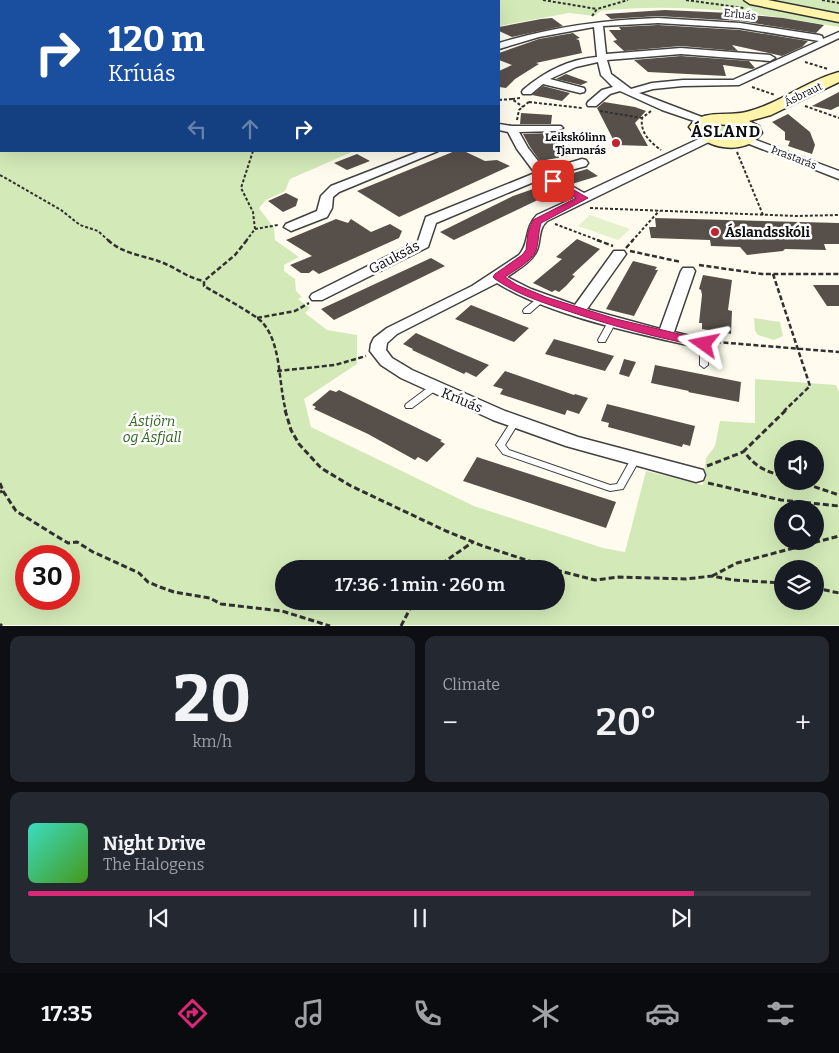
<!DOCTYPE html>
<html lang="en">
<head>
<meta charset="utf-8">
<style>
  :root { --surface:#171b24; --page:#242831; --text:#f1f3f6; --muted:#9ea1a6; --line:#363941; --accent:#db2777 }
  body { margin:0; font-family:Bitter,serif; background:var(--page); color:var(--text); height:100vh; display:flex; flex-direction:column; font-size:19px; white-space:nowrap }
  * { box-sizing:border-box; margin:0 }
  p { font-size:16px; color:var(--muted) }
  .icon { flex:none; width:28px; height:28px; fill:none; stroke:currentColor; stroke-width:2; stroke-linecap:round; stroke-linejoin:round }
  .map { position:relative; height:626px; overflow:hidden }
  .details { display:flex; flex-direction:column; gap:10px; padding:10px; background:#0d0f14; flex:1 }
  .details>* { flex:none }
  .guide { position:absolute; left:0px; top:0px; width:500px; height:152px; box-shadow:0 5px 20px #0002; background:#1a4fa0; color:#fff; overflow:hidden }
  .fabs { position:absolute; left:774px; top:440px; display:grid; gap:10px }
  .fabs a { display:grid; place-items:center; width:50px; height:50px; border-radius:50%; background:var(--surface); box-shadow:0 5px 20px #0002; font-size:25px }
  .speed { position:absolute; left:15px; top:545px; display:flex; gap:10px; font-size:25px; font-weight:700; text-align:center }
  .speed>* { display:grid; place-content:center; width:65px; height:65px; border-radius:50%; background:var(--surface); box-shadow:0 5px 20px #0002; line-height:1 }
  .speed .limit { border:8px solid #d22; background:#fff; color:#111 }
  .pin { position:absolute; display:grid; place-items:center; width:42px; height:42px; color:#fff; margin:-21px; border-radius:10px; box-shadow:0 2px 8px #0006 }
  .me { position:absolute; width:55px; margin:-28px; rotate:282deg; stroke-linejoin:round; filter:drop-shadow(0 0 4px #0008) }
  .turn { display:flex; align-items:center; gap:18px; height:105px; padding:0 25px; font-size:22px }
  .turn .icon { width:65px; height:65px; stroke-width:2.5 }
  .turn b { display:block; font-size:35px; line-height:42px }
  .lanes { display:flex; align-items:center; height:48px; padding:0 25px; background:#0003; justify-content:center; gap:25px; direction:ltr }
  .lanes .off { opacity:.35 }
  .big { font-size:38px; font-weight:600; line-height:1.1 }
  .details .card { flex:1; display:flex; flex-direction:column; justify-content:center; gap:8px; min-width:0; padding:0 18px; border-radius:10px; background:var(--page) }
  .details .dial { align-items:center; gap:0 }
  .dial b { font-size:65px; line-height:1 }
  .song { display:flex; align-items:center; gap:15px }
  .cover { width:60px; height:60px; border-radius:8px; background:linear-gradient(135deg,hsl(170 70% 55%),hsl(100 70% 35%)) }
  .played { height:5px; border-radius:2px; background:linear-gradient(90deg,var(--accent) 85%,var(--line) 85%) }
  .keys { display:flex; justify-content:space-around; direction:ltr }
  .heat { display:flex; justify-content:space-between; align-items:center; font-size:28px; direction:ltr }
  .details .tiles { flex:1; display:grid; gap:10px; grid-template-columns:1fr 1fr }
  .card:last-child { grid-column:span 2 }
  .trip { position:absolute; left:275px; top:560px; width:290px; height:50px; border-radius:25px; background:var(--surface); box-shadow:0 5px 20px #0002; font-weight:600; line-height:50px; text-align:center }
  .dock { display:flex; height:80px; justify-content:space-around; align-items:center; background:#090b0e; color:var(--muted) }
  .dock .icon { width:35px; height:35px }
  .dock .current { color:var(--accent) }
  .dock b { font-size:22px; color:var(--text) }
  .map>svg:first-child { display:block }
  .green { fill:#d3eab8; fill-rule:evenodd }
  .pitch { fill:#e4f1ca }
  .building { fill:#574f4a }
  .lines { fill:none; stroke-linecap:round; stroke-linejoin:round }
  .lane-casing { stroke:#414141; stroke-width:2 }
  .street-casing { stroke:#414141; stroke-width:3 }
  .secondary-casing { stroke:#303030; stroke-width:3 }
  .path-far2 { stroke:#303030; stroke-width:2; stroke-dasharray:3 2; stroke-linecap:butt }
  .path-far1 { stroke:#303030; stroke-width:2.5; stroke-dasharray:5 2.5; stroke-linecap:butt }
  .path { stroke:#303030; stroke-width:3; stroke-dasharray:6 3; stroke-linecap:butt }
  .lane { fill:#fff; fill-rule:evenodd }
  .street { fill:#fff; fill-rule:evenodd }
  .secondary { fill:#fff4aa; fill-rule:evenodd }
  .route { fill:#db2777; stroke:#8e194d }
  .poi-dot { fill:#bf252f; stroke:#fff; stroke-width:2 }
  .labels { text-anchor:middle; stroke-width:5; stroke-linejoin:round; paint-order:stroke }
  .far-street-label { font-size:11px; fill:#0e0e0e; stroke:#fff }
  .far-poi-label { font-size:11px; font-weight:bold; fill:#0e0e0e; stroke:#fff; text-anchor:end }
  .poi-label { font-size:14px; font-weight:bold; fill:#0e0e0e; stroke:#fff; text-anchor:start }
  .street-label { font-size:14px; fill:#0e0e0e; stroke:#fff }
  .park-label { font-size:14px; font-style:italic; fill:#2e661d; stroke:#fff }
  .far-district-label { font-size:16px; font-weight:bold; letter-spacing:1px; fill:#0e0e0e; stroke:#fff }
</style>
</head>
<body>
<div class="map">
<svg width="839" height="626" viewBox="0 0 839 626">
  <rect width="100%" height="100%" fill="#fffcef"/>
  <path class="green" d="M0 0 366 1H1V151H354L290 179 285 191 266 200 259 208 274 228 275 240 299 257 284 265V271L295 279 296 291 302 297 298 299 310 308 305 313 327 330 357 335V364L304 399 311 427 474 506 603 548 625 552 646 471 703 485 706 458 715 446 720 421 755 423V379L836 385 839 392V625H0ZM782 449H815V481H782ZM782 509H815V541H782ZM26 556H69V599H26ZM284 569H556V601H284ZM782 569H815V601H782Z
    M470 0H740L839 21V27C760 13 680 2 600 11L595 16 569 13 499 26V1H465Z
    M757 0H839V17Z
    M727 122 745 130 744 135C730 140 721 137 708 131L707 128 711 124Z
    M754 318 780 322 783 336 774 340 758 335 755 331Z"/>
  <path class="pitch" d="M590 215 630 229 618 240 578 226Z"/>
  <path class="building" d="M665 10 730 13 783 18 824 25 816 33 740 21 658 16 611 19 605 14Z
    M552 18 563 26 512 37 499 31V27L541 19Z
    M658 25 740 30 808 41 802 47 782 56 732 45 738 51 681 46 624 51 613 41 617 40 609 30H621L619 27Z
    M573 33 580 38 576 39 579 40 582 53 536 63 539 64 515 79 506 88 499 87V71L512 65 499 60V53L539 39Z
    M681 56 749 61 755 68 752 69 723 65 726 76 648 72 634 60Z
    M566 74 588 82 581 85 556 79Z
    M543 86 570 93 562 101 532 95Z
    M839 92V106L831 110 812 106Z
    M604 102 635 107 646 111 635 123 648 146 616 145 597 108Z
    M521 113 552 115 551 124H520Z
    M788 114 810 132 815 145 812 154 788 146 790 141 785 140V132L772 122Z
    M551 133 557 144 569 156 540 161 530 147 523 134Z
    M455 151 466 152 485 161 497 160 510 166 399 217 357 191Z
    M357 154 370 161 347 170 334 163Z
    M587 169 598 176 572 184 560 177Z
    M533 189 546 196 454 240 440 232 513 196Z
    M286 193 298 199 296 206 283 212 268 201Z
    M655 218 839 223V244H824L826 250 785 249 783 251 747 255 740 247 711 246 710 240 651 238 649 227H656Z
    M336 219 348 223 351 219 371 232 390 224 402 231 399 238 319 274 313 270 309 273H301L290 265 312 256 286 240Z
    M577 239 600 249 572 275 575 276 566 286 559 292 555 290 552 292 533 283 562 259 556 257Z
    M431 258 445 266 334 320 321 309Z
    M633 261 657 267 655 270H658L634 316 606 309Z
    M703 275 732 280 728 310 732 311 731 334 702 329V323H699L702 295 701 290 699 289Z
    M813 285H839V306H827Z
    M471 305 529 328 514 342 455 319Z
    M416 333 456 351 489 365 476 377 466 372 464 374 412 350 413 349 403 344Z
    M554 339 614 356 605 371 545 354Z
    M624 359 636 362 629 377 619 374Z
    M655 365 741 382 739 402 688 392 689 391 651 383Z
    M505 371 574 395 575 394 588 398 579 414 567 410 565 415 525 402 500 394 503 389 493 386Z
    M330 390 336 392 339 390 442 440 440 441 445 444 427 462 418 457 415 460 368 434 314 409 316 407 312 405Z
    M607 404 695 426 690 446 683 444 682 447 608 427 609 423 601 421Z
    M477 457 616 502 606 528 463 481Z"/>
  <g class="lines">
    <g class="lane-casing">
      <path id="lane" d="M539 297H542L546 299 530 313H524L523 311 524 309Z
        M609 320H612L616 322 605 342H599L598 340Z
        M701 342H704L708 344V365L704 368 700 365V344Z
        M433 385 436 386 437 388 436 390 412 408H406L405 406 406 404 430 386Z
        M515 419 518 420 519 422 505 445 509 450 610 485 617 484 632 457H638L640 459 623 489 610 491 607 490 503 454 496 445 512 420Z"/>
    </g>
    <g class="street-casing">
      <path id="street" d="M658 18 740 23 819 35 822 36 823 39 839 32V38L739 85 683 86 653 89 639 93 707 119 708 121 703 124 662 110 620 91 610 94 596 106H588L587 104 588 102 602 90 613 87 601 75 598 62 576 67 550 79 584 88 585 90 584 92 580 93 543 84 531 94H523L522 92 523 90C544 72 569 59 597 57L594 27 539 37 499 49V43C552 27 603 20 658 18ZM658 23 740 28 819 41 733 80H683L652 83 631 89 611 74 607 60 681 54 770 61 775 58 770 55 681 48 606 54 603 26Z
        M499 124 512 126H561L563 128 557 131 519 132 528 148 545 170 582 159 586 160 588 163 586 166 552 175 584 193 705 136H713L715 138 713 140 547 221C538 229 541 240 537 250 532 262 517 270 507 277L531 289 575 305 614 251H624L626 254 587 309 660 329 681 271 683 268H693L695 271 674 332 710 341 712 344 710 347 704 349C641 334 552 317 497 283L397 334 387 343 386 350 392 358 412 370 505 411 578 437 703 470 705 475 703 480 696 482 566 446 493 420 401 378 381 365 370 351 371 344 374 338 387 328 472 286 519 255C530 243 524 228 537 215L574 198 541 179 436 223 428 247 322 300H312L310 297 312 294 418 241 426 217 535 173 517 149 508 132 499 130Z
        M748 137 839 171V179L744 142 742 140Z
        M421 151H438L339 192 333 197 332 208 327 217 291 231 284 227 286 224 317 211 321 196 331 186Z"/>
    </g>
    <g class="secondary-casing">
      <path id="secondary" d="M744 0H768L839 14V22L750 4Z
        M839 72V82L771 115 749 121 759 126 762 133C745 157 704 149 689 127 702 108 727 117 746 112 779 104 808 80 839 72ZM710 124 731 125 746 132C734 142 718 137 707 129L705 128Z"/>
    </g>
    <path class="path-far2" d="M296 0 301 1
      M333 0 335 1
      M543 0 597 9
      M686 0 744 8
      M822 0 839 3
      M392 1 397 0
      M457 1 461 0
      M592 16 597 9 628 0
      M805 62 828 69
      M752 87 775 95
      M520 98 512 99 523 107
      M499 100 512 99
      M529 102 582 108
      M805 106 839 118
      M600 111 642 118
      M651 111 642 118C640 133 650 142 661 150
      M517 120 519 110 530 101
      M737 152 763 215
      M0 175 61 210 80 225 98 231 109 241
      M590 208 797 216 839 215
      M555 224 600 241
      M255 229 278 225
      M246 241 255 229 253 212 241 188 253 151
      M632 241 659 211"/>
    <path class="path-far1" d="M108 240C121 253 141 255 158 261 174 266 187 278 204 281
      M247 240 235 255 204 281V286C217 294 255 314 263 323 282 346 278 383 286 411
      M597 240 613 246
      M626 248 633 240
      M630 251 681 262
      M699 265 762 274H839
      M773 274 810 386 784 411
      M257 318 295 311 309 303
      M716 342 839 352
      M277 371 335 365 366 356"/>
    <path class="path" d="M285 410 291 430 299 444 321 468 351 486 446 531 483 546 554 569
      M707 466 743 452
      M782 476C765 471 754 466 744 451L786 410
      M797 481 839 495
      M0 483 3 491 0 492
      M708 483 781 500 839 506
      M3 491 16 511 53 534 68 543 77 542 93 552 139 573 148 582 160 587 174 592 210 598 221 604 282 611 330 626
      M434 569 473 542
      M556 570 595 580 619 577 686 579 712 576 733 580 782 583
      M712 576 737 563 839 536
      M815 588 839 593
      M0 624 2 626
      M401 626 414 601"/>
    <use href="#lane" class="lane"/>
    <use href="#street" class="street"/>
    <use href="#secondary" class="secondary"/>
  </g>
  <path class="route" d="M553 178 588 198 541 223C538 232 539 242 536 251 531 262 515 270 505 277L517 285 546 297 616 319 709 341 710 344 709 346 704 347C659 338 615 327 571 312 544 303 518 295 495 279L493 277 495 274 522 255 526 250 528 232 533 220 576 198 550 183V179Z"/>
  <g class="poi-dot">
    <circle cx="616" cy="143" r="5"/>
    <circle cx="715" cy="232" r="5"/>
  </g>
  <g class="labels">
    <g class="far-street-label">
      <text transform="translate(740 14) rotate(6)" y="4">Erluás</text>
      <text transform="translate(803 94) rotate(-26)" y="4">Ásbraut</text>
      <text transform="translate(794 157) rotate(21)" y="4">Þrastarás</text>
    </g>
    <g class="far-poi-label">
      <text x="606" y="141">Leikskólinn<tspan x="606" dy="13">Tjarnarás</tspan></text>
    </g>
    <g class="poi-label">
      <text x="725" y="237">Áslandsskóli</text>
    </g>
    <g class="street-label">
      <text transform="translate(394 257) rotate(-28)" y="5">Gauksás</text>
      <text transform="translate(462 400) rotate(23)" y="5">Kríuás</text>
    </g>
    <g class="park-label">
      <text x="152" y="426">Ástjörn<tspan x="152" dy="16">og Ásfjall</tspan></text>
    </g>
    <g class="far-district-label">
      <text x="726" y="137">ÁSLAND</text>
    </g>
  </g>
</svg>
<div class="fabs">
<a><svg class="icon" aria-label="sound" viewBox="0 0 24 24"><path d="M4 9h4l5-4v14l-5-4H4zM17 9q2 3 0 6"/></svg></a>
<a><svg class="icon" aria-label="search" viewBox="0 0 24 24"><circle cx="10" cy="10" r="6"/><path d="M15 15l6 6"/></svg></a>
<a><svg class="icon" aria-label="layers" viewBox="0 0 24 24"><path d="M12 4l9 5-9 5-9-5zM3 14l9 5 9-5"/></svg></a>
</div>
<div class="speed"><div class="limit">30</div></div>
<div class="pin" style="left:553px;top:181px;background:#d93025"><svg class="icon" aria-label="arrive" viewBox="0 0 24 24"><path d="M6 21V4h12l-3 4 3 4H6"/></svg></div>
<svg class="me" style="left:704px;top:344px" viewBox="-20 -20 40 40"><path d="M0-17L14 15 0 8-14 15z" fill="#db2777" stroke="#fff" stroke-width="4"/></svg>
<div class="trip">17:36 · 1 min · 260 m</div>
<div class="guide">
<div class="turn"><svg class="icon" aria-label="right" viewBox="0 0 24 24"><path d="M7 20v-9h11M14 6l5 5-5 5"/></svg><div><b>120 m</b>Kríuás</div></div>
<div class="lanes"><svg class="icon off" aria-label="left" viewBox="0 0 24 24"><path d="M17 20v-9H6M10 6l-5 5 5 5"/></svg><svg class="icon off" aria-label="ahead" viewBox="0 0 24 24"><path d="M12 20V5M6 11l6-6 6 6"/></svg><svg class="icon" aria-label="right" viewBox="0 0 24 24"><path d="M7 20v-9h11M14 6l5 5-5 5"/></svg></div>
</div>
</div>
<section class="details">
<div class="tiles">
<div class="card dial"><b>20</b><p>km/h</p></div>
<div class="card"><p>Climate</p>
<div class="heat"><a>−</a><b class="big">20°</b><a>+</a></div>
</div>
<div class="card">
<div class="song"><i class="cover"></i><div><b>Night Drive</b><p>The Halogens</p></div></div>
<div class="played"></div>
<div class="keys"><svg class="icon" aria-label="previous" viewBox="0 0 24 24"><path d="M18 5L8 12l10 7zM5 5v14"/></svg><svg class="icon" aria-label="pause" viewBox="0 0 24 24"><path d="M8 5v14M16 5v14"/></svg><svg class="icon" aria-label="next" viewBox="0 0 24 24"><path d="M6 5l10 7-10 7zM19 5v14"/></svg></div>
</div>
</div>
</section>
<nav class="dock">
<b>17:35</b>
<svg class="icon current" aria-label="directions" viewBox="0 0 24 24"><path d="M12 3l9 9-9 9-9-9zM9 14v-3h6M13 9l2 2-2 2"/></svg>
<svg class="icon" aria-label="music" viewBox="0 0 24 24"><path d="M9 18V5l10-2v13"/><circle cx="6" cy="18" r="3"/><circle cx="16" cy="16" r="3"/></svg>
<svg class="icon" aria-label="phone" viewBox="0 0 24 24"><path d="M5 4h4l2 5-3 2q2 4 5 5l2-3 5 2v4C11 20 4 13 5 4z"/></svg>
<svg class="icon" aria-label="climate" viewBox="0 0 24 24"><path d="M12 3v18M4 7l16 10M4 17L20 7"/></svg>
<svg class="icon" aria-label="car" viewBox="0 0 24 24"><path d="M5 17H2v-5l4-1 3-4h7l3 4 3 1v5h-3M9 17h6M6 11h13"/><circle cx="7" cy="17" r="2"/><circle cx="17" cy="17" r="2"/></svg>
<svg class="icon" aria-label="filters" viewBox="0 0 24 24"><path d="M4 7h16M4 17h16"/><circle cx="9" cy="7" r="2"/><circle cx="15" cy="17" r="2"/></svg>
</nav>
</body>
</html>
